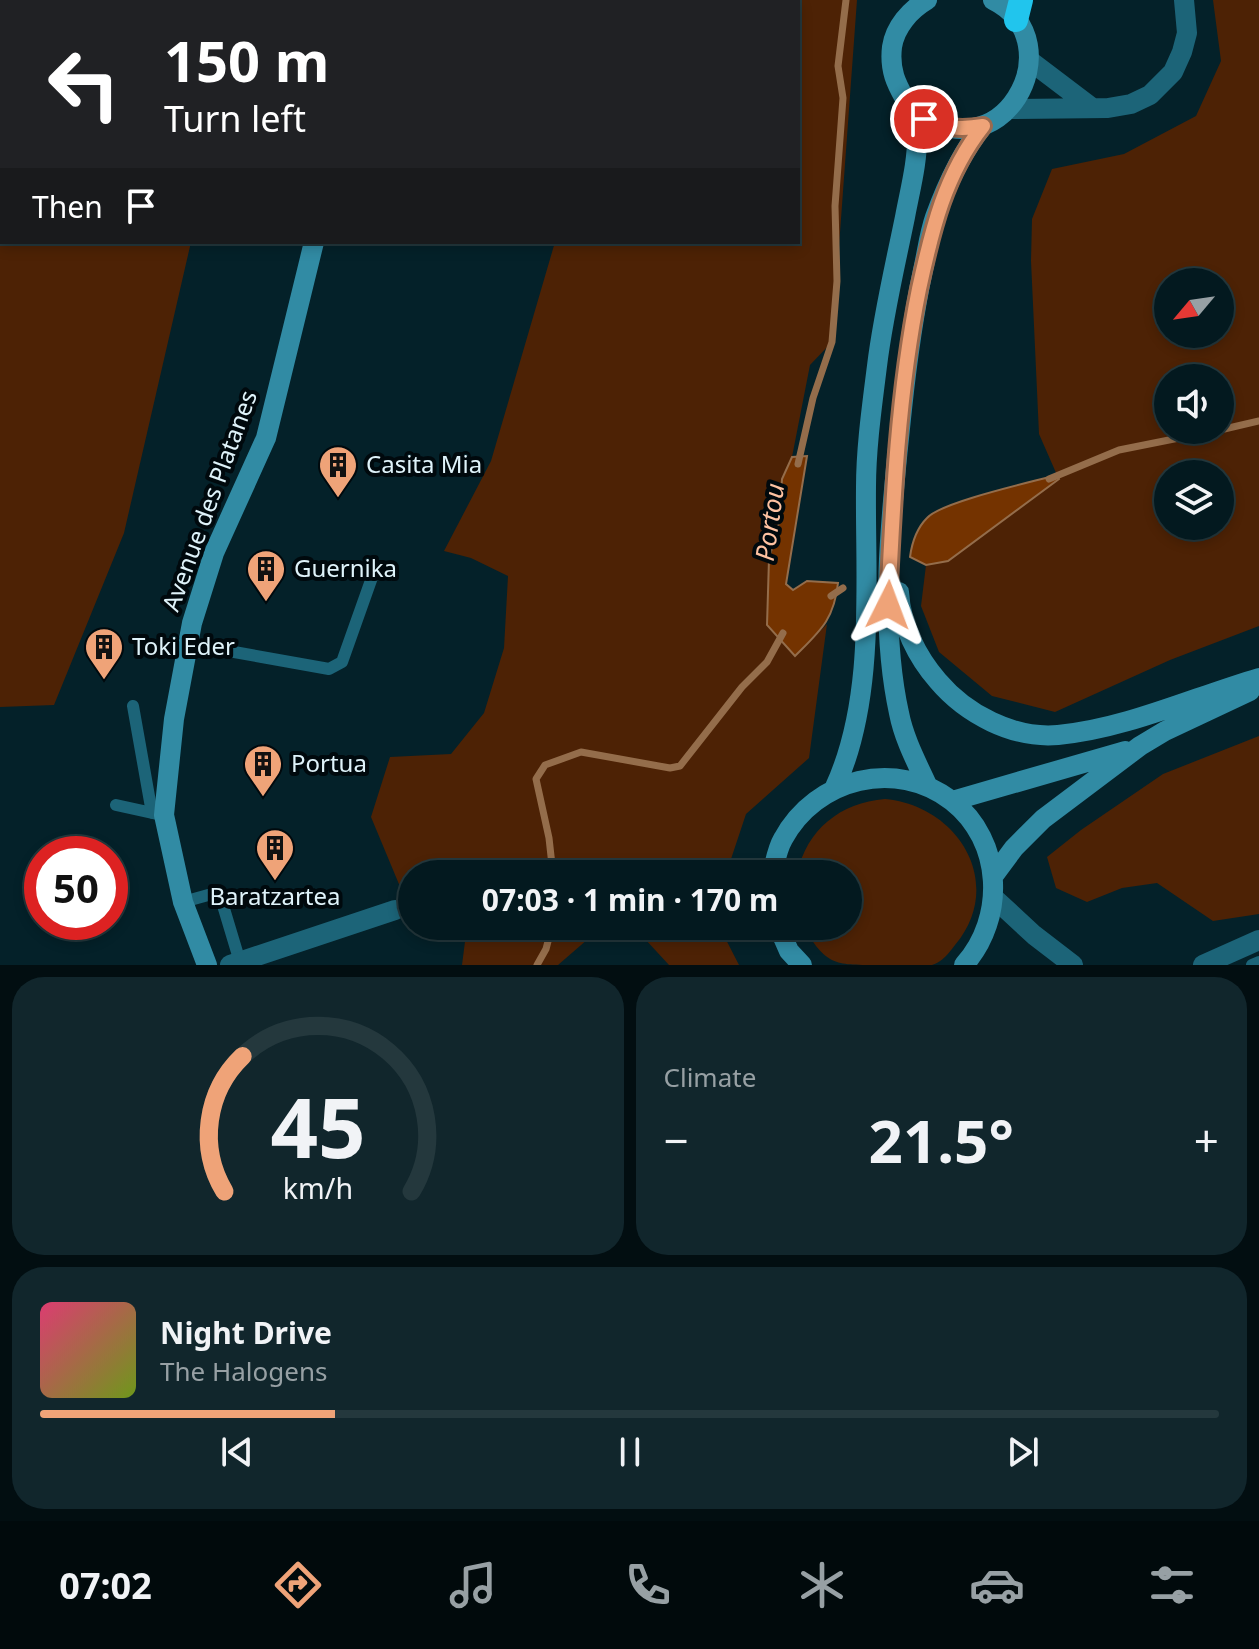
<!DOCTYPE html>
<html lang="en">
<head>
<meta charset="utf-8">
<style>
  :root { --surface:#03191f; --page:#11262c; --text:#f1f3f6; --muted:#97a0a4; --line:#24383d; --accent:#efa378 }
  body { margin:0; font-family:"Noto Sans",sans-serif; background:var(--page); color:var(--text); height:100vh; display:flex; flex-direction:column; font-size:30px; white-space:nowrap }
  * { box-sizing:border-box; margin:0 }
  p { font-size:26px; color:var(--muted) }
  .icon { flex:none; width:44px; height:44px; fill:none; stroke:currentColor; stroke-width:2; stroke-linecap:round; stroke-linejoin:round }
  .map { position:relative; height:965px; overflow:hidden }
  .details { display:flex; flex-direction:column; gap:12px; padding:12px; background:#020e11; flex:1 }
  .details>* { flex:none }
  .hud { position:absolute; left:0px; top:0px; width:800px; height:244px; box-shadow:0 4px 12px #0003,0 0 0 2px var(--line); background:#202124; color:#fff; overflow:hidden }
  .needle { width:52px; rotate:241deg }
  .tools { position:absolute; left:1154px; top:268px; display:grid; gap:16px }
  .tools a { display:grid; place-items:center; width:80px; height:80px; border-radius:50%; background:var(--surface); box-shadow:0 4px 12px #0003,0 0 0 2px var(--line); font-size:40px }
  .speed { position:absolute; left:24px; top:836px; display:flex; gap:16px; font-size:40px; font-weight:700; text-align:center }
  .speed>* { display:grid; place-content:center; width:104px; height:104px; border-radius:50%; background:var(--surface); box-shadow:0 4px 12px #0003,0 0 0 2px var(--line); line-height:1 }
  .speed .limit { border:12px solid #d22; background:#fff; color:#111 }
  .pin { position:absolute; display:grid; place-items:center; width:68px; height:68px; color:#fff; margin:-34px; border:4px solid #fff; border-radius:50%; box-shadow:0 2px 8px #0007 }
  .me { position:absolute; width:88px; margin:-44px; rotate:3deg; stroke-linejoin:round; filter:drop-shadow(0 0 6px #0008) }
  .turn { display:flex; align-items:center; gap:28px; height:168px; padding:0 32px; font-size:36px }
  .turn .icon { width:104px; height:104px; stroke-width:2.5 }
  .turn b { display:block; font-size:56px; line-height:68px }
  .then { display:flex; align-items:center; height:76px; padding:0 32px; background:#0003; gap:16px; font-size:30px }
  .big { font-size:60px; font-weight:700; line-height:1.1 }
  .details .tile { flex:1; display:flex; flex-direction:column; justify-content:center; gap:12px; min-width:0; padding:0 28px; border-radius:32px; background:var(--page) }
  .details .dial { align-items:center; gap:0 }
  .dial svg { height:208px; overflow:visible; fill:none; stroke:var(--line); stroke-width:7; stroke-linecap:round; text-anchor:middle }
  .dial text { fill:var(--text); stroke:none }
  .song { display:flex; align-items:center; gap:24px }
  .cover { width:96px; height:96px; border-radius:12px; background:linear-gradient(135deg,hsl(340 70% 55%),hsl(80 70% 35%)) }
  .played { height:8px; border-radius:4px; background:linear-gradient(90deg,var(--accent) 25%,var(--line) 25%) }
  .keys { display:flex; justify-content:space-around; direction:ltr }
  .heat { display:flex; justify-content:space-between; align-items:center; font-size:44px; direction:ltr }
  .details .tiles { flex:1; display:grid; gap:12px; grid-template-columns:1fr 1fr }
  .tile:last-child { grid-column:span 2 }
  .trip { position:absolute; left:398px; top:860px; width:464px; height:80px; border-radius:40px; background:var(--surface); box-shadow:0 4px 12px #0003,0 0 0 2px var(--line); font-weight:700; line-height:80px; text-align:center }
  .tabs { display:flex; height:128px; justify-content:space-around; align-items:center; background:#010a0c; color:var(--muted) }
  .tabs .icon { width:56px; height:56px }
  .tabs .current { color:var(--accent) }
  .tabs b { font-size:36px; color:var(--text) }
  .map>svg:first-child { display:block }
  .green { fill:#4d2205; fill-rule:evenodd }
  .water { fill:#743300; stroke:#946d4b; stroke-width:2 }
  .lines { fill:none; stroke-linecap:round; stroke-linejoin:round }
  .stream { stroke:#946d4b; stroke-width:7 }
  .lane { stroke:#1c6478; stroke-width:12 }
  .street { stroke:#1c6478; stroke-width:20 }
  .secondary { stroke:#318ba4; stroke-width:20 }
  .highway { stroke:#21c5ed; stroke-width:24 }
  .route-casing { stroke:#9b6a4e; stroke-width:20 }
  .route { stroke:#efa378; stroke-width:14 }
  .labels { text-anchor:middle; stroke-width:8; stroke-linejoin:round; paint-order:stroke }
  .poi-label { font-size:24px; fill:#dff3fa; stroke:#00090d; text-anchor:start }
  .street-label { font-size:24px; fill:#dff3fa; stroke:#00090d }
  .water-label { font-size:26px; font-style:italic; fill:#fec2a1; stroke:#00090d }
</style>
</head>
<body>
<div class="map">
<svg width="1259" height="965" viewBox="0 0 1259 965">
  <rect width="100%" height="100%" fill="#042129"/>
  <path class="green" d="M634 0H857L832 342 810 365 792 457 782 479 779 522 769 559 767 625 795 656 827 624 809 758 746 814 726 874H412V899L406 901 371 817 390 757 451 754 484 713 504 648 508 576 471 558 444 551 491 461 555 242H798V2H633Z
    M1213 0H1259V626L1170 660 1055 712 992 696 939 652 921 606 926 565 948 561 1057 475 1039 434 1031 261 1032 219 1052 169 1124 154 1196 116 1221 61ZM1168 282H1220V334H1168ZM1168 378H1220V430H1168ZM1168 474H1220V526H1168Z
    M0 129 2 242H191L124 533 54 705 0 707Z
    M1259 736V914L1213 921 1157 883 1122 888 1087 902 1056 888 1047 857 1081 830 1163 774Z
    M885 799C959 806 1006 884 955 945 950 952 941 963 932 965 916 965 894 965 877 965 834 965 826 965 803 926H848V874H797C807 829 840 803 885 799Z
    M467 926H603L558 965H462Z
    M633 926H719L739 965H669Z"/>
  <path class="water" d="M807 456 786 584 793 590 807 581 838 583C834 620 820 631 795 656L767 625 769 559 779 522 782 479 792 457Z
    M1057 475 1059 479 948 561 926 565 910 557C912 542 916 529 927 518 941 502 1032 482 1057 475Z"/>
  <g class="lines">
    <path class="stream" d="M1220 430 1259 421
      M798 464 813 398 832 342 837 281 835 206 843 98 838 66 846 0
      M1049 479 1119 450 1219 430
      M831 596 843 588
      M553 874 549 838 536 779 545 765 581 752 670 768 680 766 742 687 767 662 783 633
      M537 965 546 949 552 926"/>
    <path class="lane" d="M189 644 329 669 342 662 375 569
      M133 706 152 813
      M116 805 157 814
      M183 902 219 892 240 962
      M1252 965 1259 962"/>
    <path class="street" d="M112 0 113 2
      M1029 60 1091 107
      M1009 109 1108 108 1131 104 1150 95 1173 72 1182 52 1187 33 1184 0
      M994 898 1034 935 1073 965
      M230 965 395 910
      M1203 965 1259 940"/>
    <path class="secondary" d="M328 0V2
      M909 106C1001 184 1076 41 993 0
      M899 592C901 625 917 657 938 681 966 714 1013 739 1058 735 1125 729 1194 697 1259 678
      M835 787C876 697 865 584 866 487 866 448 872 406 877 366 883 316 895 266 905 217 910 190 918 161 917 133 915 100 887 89 892 47 895 27 910 10 927 0
      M928 787C917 763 904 739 899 713 878 617 892 506 902 409 907 362 913 317 923 270 927 253 929 234 935 217 947 184 961 153 983 126
      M952 801 1125 751
      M772 874C775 863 777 849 783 839 816 778 896 758 952 801 1003 841 1006 918 964 965
      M994 875 1014 848 1043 819 1140 746 1165 731 1250 691
      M778 926 789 951 802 965
      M207 965 183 902 164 815 174 719 192 623 214 553 266 438 314 242"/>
    <path class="highway" d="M1016 20 1021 0"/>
  </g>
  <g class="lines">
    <g class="route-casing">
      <path id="route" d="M888 605C893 499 898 393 919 289 932 229 945 174 983 126 960 130 945 128 924 119"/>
    </g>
    <use href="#route" class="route"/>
  </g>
  <defs>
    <g id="building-pin" transform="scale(2)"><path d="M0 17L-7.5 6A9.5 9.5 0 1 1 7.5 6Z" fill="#efa378" stroke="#00090d"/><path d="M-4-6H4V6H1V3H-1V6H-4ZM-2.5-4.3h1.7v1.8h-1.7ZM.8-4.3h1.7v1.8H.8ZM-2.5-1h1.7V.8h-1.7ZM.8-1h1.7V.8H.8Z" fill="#111"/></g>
  </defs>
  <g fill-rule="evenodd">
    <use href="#building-pin" x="338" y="465"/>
    <use href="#building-pin" x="266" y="569"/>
    <use href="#building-pin" x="104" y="647"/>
    <use href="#building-pin" x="263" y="764"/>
    <use href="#building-pin" x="275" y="848"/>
  </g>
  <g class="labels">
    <g class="poi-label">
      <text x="366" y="473">Casita Mia</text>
      <text x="294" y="577">Guernika</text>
      <text x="132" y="655">Toki Eder</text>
      <text x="291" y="772">Portua</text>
      <text x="275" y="905" text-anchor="middle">Baratzartea</text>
    </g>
    <g class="street-label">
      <text transform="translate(210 501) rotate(-70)" y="8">Avenue des Platanes</text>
    </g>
    <g class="water-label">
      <text transform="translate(770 522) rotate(-82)" y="9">Portou</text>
    </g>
  </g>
</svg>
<div class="tools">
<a><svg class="needle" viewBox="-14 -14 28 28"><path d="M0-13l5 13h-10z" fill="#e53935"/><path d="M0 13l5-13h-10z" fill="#97a0a4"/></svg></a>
<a><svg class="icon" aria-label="sound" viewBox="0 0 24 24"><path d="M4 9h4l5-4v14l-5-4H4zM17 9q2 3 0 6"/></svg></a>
<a><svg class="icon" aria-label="layers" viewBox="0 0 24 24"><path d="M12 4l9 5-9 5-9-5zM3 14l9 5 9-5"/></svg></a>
</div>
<div class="speed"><div class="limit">50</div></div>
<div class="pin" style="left:924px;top:119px;background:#d93025"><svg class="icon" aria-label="arrive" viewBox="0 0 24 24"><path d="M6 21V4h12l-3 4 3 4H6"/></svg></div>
<svg class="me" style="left:888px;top:605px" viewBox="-20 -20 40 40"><path d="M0-17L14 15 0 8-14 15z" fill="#efa378" stroke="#fff" stroke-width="4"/></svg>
<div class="trip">07:03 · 1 min · 170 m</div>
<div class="hud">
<div class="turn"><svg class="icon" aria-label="left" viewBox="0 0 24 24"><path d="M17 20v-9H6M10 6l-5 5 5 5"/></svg><div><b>150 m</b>Turn left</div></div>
<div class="then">Then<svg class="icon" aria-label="arrive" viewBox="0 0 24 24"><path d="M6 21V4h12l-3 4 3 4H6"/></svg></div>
</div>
</div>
<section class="details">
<div class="tiles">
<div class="tile dial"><svg viewBox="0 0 100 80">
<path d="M14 69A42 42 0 1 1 86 69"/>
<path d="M14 69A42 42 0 0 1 21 17" stroke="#efa378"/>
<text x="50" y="56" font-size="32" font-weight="700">45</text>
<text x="50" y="72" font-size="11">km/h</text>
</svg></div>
<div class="tile"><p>Climate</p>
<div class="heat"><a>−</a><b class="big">21.5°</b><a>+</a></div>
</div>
<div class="tile">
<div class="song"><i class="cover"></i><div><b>Night Drive</b><p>The Halogens</p></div></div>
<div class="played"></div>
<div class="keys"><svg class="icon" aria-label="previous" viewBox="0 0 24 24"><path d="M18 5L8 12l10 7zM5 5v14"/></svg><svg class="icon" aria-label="pause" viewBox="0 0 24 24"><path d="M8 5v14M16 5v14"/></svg><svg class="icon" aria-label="next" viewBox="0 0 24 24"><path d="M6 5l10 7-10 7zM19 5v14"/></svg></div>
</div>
</div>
</section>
<nav class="tabs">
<b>07:02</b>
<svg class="icon current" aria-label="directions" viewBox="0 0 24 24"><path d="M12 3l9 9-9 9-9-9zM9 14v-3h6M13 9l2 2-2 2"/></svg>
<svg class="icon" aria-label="music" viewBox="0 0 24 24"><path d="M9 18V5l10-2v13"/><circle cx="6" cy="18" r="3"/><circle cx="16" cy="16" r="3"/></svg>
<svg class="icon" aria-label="phone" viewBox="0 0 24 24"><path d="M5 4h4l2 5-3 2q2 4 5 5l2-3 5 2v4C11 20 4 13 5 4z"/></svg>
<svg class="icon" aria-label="climate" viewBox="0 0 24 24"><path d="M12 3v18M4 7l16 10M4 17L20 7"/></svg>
<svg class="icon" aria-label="car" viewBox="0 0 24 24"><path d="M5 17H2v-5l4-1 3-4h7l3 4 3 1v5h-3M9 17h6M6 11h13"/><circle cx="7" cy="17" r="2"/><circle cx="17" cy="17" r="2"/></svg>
<svg class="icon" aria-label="filters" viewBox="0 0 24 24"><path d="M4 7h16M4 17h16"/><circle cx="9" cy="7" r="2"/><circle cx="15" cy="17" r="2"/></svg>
</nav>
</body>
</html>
